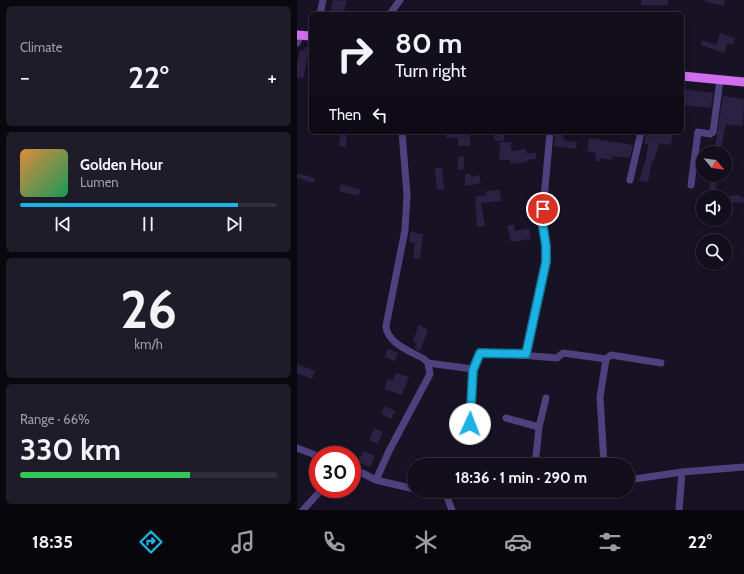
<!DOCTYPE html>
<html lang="en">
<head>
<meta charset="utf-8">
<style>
  :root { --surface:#120e1c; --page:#1f1c29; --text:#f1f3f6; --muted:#9c9ca3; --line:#312e3b; --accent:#1cb3e4 }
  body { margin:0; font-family:Cabin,sans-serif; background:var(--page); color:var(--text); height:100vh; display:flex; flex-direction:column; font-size:15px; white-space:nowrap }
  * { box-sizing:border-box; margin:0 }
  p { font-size:13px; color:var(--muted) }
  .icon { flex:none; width:22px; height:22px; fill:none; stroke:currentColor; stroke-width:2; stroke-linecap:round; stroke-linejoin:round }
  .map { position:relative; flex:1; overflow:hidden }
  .details { display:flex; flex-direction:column; gap:6px; padding:6px; background:#0a080f; width:297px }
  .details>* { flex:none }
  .hud { position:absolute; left:12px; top:12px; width:375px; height:122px; border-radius:6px; box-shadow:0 2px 6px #0003,0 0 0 1px var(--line); background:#120e1c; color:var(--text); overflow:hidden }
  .needle { width:26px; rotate:119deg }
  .buttons { position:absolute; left:399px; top:146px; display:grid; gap:8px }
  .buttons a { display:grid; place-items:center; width:36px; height:36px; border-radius:50%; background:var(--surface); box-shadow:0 2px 6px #0003,0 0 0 1px var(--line); font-size:20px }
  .speed { position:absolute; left:12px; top:446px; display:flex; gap:8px; font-size:20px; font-weight:700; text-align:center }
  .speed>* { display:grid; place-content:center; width:52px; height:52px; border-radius:50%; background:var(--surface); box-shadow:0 2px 6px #0003,0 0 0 1px var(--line); line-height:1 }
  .speed .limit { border:6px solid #d22; background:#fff; color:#111 }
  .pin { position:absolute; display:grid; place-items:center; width:34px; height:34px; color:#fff; margin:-17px; border:2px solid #fff; border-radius:50%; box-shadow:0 1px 4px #0007 }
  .me { position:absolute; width:44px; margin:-22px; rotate:2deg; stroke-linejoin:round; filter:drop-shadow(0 0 3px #0008) }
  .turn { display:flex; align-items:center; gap:14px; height:84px; padding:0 20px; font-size:18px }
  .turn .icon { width:52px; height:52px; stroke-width:2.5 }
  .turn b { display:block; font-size:28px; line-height:34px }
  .then { display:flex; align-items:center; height:38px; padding:0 20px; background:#0003; gap:8px; font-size:15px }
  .big { font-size:30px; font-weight:800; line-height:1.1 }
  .details .widget { flex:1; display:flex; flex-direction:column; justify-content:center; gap:6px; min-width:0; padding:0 14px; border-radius:6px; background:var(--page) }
  .details .dial { align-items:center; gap:0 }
  .dial b { font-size:52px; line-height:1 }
  .song { display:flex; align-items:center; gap:12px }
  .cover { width:48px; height:48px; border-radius:6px; background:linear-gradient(135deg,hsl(30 70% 55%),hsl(150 70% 35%)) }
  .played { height:4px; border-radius:2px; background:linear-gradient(90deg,var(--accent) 85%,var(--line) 85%) }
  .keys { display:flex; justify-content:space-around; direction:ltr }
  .heat { display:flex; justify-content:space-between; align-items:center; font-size:22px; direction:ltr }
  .charge { height:6px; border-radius:3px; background:linear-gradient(90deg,#34c759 66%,var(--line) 0) }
  .trip { position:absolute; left:110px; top:458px; width:228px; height:40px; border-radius:20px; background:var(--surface); box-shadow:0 2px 6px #0003,0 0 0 1px var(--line); font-weight:800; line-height:40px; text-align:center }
  .dock { display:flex; height:64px; justify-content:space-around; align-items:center; background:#07060b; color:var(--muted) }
  .dock .icon { width:28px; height:28px }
  .dock .active { color:var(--accent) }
  .dock b { font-size:18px; color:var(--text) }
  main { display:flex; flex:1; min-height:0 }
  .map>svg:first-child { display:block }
  .building { fill:#2c2043 }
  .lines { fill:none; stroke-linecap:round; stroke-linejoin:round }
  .minor { stroke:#4d427e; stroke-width:7 }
  .major { stroke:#d16eee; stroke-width:9 }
  .route-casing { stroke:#127494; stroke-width:10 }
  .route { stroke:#1cb3e4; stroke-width:7 }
</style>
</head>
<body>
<main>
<section class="details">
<div class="widget"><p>Climate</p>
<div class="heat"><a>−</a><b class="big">22°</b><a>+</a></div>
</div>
<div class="widget">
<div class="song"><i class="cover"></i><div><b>Golden Hour</b><p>Lumen</p></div></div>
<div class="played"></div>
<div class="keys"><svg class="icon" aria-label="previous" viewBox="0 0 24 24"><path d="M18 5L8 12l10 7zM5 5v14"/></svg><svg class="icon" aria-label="pause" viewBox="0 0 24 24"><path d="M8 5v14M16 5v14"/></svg><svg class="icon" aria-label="next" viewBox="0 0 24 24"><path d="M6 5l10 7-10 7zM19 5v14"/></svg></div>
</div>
<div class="widget dial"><b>26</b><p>km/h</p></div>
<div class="widget"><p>Range · 66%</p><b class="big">330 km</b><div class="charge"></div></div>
</section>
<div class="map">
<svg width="447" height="510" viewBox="0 0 447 510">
  <rect width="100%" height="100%" fill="#181225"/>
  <path class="building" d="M36 0 50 1 46 14H33Z
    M344 0H371V5H344Z
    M408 0H428L427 6 408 2Z
    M423 33 438 38 436 45 431 43 427 53 404 45 405 40 419 45Z
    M8 47H14V57L11 56 6 79 0 77V62L3 51H7Z
    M385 89 416 93 414 108 385 105Z
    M426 96 447 99 446 126 429 124 423 153H417Z
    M43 132H50L49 147 42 146Z
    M149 132H173V146H161V138H149Z
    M197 132H207V141H197Z
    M258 132H267L266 140 278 142 280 143 279 149 257 146Z
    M363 132H376L374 145 362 143 357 161H355L351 182 342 180 349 159 351 144H347L349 133 363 135Z
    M292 138 336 145 333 158 316 156 315 160 303 158 302 162 298 161 299 153 290 151Z
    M203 142H214V151L229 149V153H239V159L230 160V162L214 164 213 160H202Z
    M167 156V169L161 170V157Z
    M138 168H145L147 189 140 190Z
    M0 173 18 178 16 183 0 178Z
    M168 174H174V177L182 175 184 183 168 186Z
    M414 175H421L418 197H411Z
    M44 184 64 190 62 195 60 194V196L42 191Z
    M203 190 204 201 184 203 188 226 180 227 178 197 189 195V191Z
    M433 195 444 196V197L447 198V203L433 202Z
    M217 224 218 231 232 228 234 239 214 242 210 226Z
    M113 232 126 234 123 259 116 258 118 243 112 242Z
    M122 324 131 330 123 351 117 348 120 343 116 342Z
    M91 349 101 353 98 361 88 357Z
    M0 364 18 371 15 379 0 373Z
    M99 373 112 377 105 395 87 389 91 379 96 380Z
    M88 406 98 411 94 419 84 414Z
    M77 428 86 432 81 444 72 440Z
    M66 451 78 456 73 467 61 462Z"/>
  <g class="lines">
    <path class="minor" d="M23 14 26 0
      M93 14 103 0
      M0 43 4 35
      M333 180 344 132
      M394 185 401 132 413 134 416 132 423 80
      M229 354 249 262V246L245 221 253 132
      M131 363 176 369 173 436
      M176 369 182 355 186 352 260 358 266 353 309 359
      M209 418 242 427 238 465
      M242 427 249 398
      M0 448 21 456
      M307 465 303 397 309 359 314 355 364 363
      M55 468 79 480 117 489
      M79 480 92 451 133 374 131 363 127 359C113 351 90 343 89 326L108 230 110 195 105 132
      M331 480 385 472 447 467
      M137 491 195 494 239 491
      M148 492 155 510
      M6 510 25 489
      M382 510 385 472"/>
    <path class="major" d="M0 35 14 36
      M385 76 447 82"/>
  </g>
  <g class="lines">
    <g class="route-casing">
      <path id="route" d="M173 424 176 370 183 353 229 354 249 262V246L245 220 246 209"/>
    </g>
    <use href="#route" class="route"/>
  </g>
</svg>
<div class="buttons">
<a><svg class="needle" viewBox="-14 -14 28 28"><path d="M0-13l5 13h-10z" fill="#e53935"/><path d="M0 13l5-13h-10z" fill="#9c9ca3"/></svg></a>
<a><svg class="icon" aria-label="sound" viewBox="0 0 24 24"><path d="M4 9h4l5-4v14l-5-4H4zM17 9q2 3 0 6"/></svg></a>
<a><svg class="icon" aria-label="search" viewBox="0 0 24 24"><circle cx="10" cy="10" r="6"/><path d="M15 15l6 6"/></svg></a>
</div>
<div class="speed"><div class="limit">30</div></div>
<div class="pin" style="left:246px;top:209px;background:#d93025"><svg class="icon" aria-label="arrive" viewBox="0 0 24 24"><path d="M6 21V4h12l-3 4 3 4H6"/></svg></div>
<svg class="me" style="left:173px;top:424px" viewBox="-20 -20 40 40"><circle r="19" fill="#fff"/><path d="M0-13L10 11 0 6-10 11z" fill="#1cb3e4"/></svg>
<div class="trip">18:36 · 1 min · 290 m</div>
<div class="hud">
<div class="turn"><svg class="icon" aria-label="right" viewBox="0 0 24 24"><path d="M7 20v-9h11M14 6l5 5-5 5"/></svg><div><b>80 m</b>Turn right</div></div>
<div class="then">Then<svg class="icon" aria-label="left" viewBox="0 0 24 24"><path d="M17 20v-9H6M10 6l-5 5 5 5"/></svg></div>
</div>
</div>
</main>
<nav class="dock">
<b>18:35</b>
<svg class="icon active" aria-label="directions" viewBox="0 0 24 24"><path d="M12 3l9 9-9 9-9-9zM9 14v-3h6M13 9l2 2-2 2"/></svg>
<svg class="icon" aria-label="music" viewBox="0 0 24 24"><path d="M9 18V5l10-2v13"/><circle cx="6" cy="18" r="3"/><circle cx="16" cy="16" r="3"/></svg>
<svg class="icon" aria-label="phone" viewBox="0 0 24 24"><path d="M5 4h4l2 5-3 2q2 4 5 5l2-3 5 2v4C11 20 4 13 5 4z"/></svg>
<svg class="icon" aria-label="climate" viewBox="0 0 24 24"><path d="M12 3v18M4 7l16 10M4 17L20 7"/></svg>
<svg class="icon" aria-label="car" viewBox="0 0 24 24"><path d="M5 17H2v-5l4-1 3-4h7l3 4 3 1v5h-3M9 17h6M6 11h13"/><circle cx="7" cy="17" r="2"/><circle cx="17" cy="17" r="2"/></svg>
<svg class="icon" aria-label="filters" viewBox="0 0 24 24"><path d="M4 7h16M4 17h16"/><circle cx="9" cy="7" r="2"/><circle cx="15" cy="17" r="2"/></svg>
<b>22°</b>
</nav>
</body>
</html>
